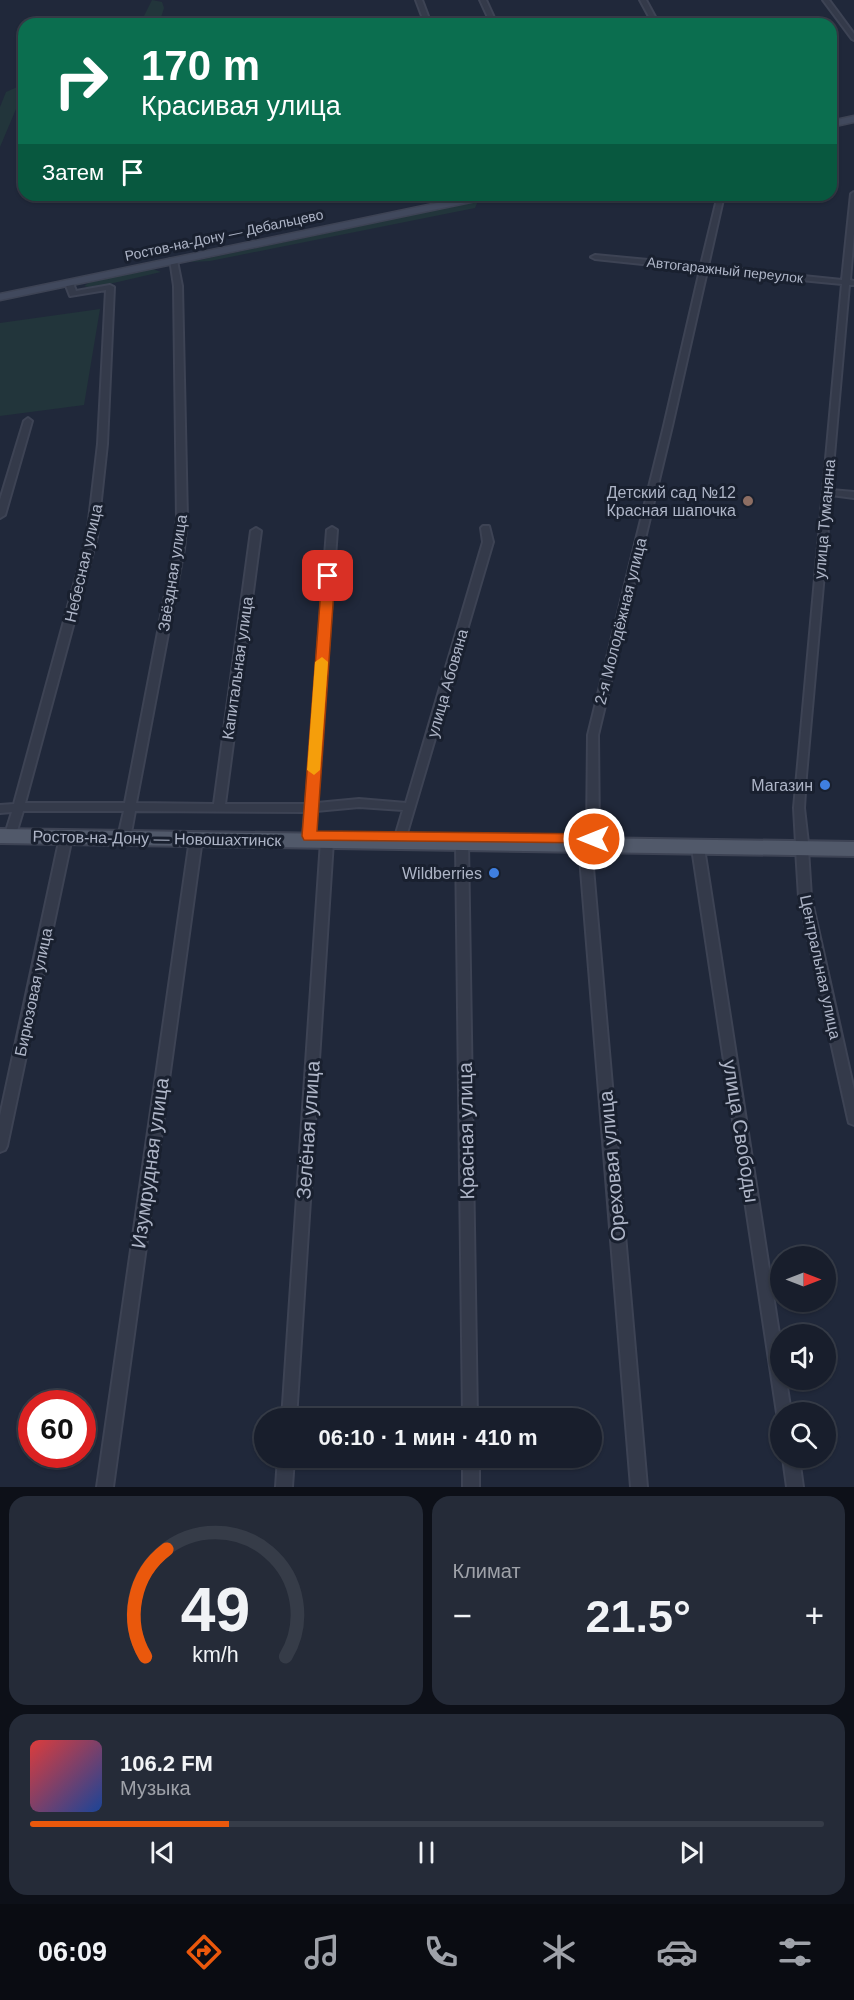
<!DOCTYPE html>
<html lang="ru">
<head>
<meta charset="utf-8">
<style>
  :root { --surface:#181e2c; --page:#252b38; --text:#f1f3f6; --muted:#9fa2a9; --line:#363c48; --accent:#ea580c }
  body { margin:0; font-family:Arial,sans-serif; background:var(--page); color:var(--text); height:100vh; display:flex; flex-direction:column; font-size:22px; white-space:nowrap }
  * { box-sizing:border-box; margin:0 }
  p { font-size:20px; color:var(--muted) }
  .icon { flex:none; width:33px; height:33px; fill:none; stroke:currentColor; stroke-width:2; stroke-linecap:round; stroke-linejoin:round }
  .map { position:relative; height:1487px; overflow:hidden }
  .panel { display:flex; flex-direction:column; gap:9px; padding:9px; background:#0d1018; flex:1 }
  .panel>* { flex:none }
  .top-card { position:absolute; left:18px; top:18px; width:819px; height:183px; border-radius:18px; box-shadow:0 2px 4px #0004,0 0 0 2px var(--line); background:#0b6e4f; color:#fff; overflow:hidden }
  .needle { width:39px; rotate:90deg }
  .buttons { position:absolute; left:770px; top:1246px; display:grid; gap:12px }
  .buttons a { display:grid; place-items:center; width:66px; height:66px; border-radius:50%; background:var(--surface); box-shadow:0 2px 4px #0004,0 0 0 2px var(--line); font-size:30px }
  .speed { position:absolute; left:18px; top:1390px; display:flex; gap:12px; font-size:30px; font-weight:700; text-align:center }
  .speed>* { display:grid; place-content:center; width:78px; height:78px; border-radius:50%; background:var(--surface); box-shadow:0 2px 4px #0004,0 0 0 2px var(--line); line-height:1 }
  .speed .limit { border:9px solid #d22; background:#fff; color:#111 }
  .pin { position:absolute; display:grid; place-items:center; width:51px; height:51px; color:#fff; margin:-26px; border-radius:12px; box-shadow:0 3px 9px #0006 }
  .me { position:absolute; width:66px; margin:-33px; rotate:270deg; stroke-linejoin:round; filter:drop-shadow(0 0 4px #0008) }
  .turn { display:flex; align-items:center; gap:21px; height:126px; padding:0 24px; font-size:27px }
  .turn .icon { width:78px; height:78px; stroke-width:2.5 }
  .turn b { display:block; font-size:42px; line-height:51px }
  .then { display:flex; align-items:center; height:57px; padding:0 24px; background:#0003; gap:12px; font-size:22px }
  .big { font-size:45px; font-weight:700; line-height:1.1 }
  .panel .tile { flex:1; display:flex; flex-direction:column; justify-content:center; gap:9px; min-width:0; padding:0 21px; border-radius:18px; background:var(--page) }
  .panel .dial { align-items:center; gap:0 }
  .dial svg { height:156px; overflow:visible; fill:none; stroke:var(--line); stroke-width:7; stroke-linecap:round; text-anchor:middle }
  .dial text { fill:var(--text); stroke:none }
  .song { display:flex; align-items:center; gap:18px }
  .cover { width:72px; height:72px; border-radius:9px; background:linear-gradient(135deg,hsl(0 70% 55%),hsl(220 70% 35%)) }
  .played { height:6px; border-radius:3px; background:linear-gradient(90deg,var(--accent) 25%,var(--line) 25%) }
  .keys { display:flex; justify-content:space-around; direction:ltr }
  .heat { display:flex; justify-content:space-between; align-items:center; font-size:33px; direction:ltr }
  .panel .tiles { flex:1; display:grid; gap:9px; grid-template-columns:1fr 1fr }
  .tile:last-child { grid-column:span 2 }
  .trip { position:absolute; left:254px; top:1408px; width:348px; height:60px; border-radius:30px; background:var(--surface); box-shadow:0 2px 4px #0004,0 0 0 2px var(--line); font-weight:700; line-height:60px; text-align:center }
  .menu { display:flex; height:96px; justify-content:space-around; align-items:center; background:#0a0c12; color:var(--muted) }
  .menu .icon { width:42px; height:42px }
  .menu .selected { color:var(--accent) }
  .menu b { font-size:27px; color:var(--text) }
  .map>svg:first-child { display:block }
  .green { fill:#22353b }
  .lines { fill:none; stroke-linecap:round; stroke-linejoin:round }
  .street-casing { stroke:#3d4354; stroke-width:4 }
  .secondary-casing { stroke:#3d4354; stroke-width:3 }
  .primary-casing { stroke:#3d4354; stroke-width:4 }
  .street { fill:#343a4a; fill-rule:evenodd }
  .secondary { fill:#41495d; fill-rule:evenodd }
  .primary { fill:#51596a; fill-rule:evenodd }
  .route { fill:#ea580c; stroke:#983908; stroke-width:1.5 }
  .slow { fill:#f59e0b }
  .education-dot { fill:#8d6e63; stroke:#19202f; stroke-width:2 }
  .shop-dot { fill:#3f7fe0; stroke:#19202f; stroke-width:2 }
  .labels { text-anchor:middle; stroke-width:6; stroke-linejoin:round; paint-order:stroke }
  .far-street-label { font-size:14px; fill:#aeb5c7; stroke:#19202f }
  .poi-label { font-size:16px; fill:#aeb5c7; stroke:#19202f; text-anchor:end }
  .street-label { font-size:16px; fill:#aeb5c7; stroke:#19202f }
  .near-street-label { font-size:20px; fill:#aeb5c7; stroke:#19202f }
</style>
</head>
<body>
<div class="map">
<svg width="854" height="1487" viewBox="0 0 854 1487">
  <rect width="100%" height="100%" fill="#20283a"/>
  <path class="green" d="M152 0 162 2 164 8 159 24H140Z
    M24 84V99L19 102 0 147V107L6 92Z
    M478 201 475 208 210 261 190 262Z
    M153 269 161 272 92 288 84 286 90 282Z
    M100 309 84 405 0 416V323Z"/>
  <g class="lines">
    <g class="street-casing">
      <path id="street" d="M416 0H422L431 24H425Z
        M480 0H486L497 24H491Z
        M640 0H646L659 24H653Z
        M823 0H829L854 34V40L852 39Z
        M854 192V233L850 280 854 281V285H849L831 490 854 492V498L831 495 806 776 804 808 808 843 806 846 808 849 811 897 854 1090V1125L849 1123 848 1119 799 897 796 849 798 846 796 843 794 808 842 284 707 271 672 426 598 735 599 839 597 842H589L587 839 588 735 664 426 700 270 595 259 591 257 595 255 701 265 718 195H724L708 266 842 280 851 194Z
        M170 259 177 261 182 286 187 519 184 549 136 803 214 804 251 531 256 528 261 531 225 804H306L327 530 332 527 337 530 317 803 359 799 406 803 483 542 481 528 483 526H489L493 542 405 840H397L395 837 403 810 359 807 316 811 315 836 313 839H305L303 836 305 812 135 811 131 833 129 836H121L119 833 124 811H23L16 834H8L6 831 12 812 0 813V805L14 804 87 537 98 444 106 290 70 296 65 283 69 281 73 283 76 291 110 285 114 287 107 444 97 537 25 803H125L174 549 177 519 174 286Z
        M28 418 32 421 5 515 0 518V500L24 421Z
        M66 833 70 834 72 837 7 1146 5 1150 0 1152V1116L60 837 62 834Z
        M196 835 200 836 202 839 113 1487H97L190 839 192 836Z
        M327 837 331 838 333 841 296 1419H282L321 841 323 838Z
        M462 839 466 840 468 843 477 1419H463L456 843 458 840Z
        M585 841 589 842 591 845 647 1487H631L579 845 581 842Z
        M698 844 702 845 704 848 780 1340V1380H786L791 1413H780V1419L777 1413 692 848 694 845Z
        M278 1458H294L292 1487H276Z
        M463 1458H479V1487H463Z
        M783 1458H799L803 1487H787Z"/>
    </g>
    <g class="secondary-casing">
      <path id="secondary" d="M854 116V122L831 127V121Z
        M476 195H495L490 198 0 300V294Z"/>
    </g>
    <g class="primary-casing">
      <path id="primary" d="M0 829 854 842V856L0 843Z"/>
    </g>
    <use href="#street" class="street"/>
    <use href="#secondary" class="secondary"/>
    <use href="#primary" class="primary"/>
  </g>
  <path class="route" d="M328 573 335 576 317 831 594 834 601 839 599 843 304 840 302 836 322 576Z"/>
  <path class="slow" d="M322 657 328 662 320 770 314 775 307 770 315 662Z"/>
  <circle class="education-dot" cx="748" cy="501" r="6"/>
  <g class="shop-dot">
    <circle cx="825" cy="785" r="6"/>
    <circle cx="494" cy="873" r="6"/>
  </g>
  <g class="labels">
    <g class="far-street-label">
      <text transform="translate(224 235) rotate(-12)" y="5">Ростов-на-Дону — Дебальцево</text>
      <text transform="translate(725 270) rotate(6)" y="5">Автогаражный переулок</text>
    </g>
    <g class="poi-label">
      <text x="736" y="498">Детский сад №12<tspan x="736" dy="18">Красная шапочка</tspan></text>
      <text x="813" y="791">Магазин</text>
      <text x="482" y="879">Wildberries</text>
    </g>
    <g class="street-label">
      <text transform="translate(824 519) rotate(-85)" y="6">улица Туманяна</text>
      <text transform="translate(83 563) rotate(-77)" y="6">Небесная улица</text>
      <text transform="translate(172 573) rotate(-81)" y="6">Звёздная улица</text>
      <text transform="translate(620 621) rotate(-76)" y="6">2-я Молодёжная улица</text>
      <text transform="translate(237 668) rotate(-82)" y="6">Капитальная улица</text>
      <text transform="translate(447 683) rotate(-74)" y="6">улица Абовяна</text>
      <text transform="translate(157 838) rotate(1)" y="6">Ростов-на-Дону — Новошахтинск</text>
      <text transform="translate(821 967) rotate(78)" y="6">Центральная улица</text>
      <text transform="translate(33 992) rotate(-78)" y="6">Бирюзовая улица</text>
    </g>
    <g class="near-street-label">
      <text transform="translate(308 1130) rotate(-86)" y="7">Зелёная улица</text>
      <text transform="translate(466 1131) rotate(-91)" y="7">Красная улица</text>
      <text transform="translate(741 1131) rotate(81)" y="7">улица Свободы</text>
      <text transform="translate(150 1163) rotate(-82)" y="7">Изумрудная улица</text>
      <text transform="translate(612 1166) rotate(-95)" y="7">Ореховая улица</text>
    </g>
  </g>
</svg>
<div class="buttons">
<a><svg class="needle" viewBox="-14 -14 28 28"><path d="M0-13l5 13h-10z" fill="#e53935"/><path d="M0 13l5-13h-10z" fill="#9fa2a9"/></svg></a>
<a><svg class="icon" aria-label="sound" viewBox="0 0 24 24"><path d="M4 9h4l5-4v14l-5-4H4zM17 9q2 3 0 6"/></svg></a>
<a><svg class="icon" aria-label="search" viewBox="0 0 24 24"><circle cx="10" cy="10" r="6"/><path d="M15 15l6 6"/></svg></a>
</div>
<div class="speed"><div class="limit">60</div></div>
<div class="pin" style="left:328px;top:576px;background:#d93025"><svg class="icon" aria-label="arrive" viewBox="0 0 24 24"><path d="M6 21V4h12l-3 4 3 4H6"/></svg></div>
<svg class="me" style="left:594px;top:839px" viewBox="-20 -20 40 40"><circle r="17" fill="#ea580c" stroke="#fff" stroke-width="3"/><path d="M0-11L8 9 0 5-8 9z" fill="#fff"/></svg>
<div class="trip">06:10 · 1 мин · 410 m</div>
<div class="top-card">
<div class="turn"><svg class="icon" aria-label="right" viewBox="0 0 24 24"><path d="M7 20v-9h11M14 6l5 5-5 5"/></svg><div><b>170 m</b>Красивая улица</div></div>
<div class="then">Затем<svg class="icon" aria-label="arrive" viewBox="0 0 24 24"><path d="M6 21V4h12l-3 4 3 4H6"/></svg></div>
</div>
</div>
<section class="panel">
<div class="tiles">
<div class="tile dial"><svg viewBox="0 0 100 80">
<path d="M14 69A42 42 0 1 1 86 69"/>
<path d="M14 69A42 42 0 0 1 25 14" stroke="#ea580c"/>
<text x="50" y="56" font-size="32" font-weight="700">49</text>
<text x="50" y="72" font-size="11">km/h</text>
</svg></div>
<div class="tile"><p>Климат</p>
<div class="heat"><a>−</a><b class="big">21.5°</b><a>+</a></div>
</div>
<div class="tile">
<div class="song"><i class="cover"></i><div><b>106.2 FM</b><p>Музыка</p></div></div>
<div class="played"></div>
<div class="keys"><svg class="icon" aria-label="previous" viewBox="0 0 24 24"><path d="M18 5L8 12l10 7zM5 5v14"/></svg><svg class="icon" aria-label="pause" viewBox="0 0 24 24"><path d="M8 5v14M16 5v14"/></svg><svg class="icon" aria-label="next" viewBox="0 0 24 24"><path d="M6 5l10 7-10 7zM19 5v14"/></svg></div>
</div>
</div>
</section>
<nav class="menu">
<b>06:09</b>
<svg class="icon selected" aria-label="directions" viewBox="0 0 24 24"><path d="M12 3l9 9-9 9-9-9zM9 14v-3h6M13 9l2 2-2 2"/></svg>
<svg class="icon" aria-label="music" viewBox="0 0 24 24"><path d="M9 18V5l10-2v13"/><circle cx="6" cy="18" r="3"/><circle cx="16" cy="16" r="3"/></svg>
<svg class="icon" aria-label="phone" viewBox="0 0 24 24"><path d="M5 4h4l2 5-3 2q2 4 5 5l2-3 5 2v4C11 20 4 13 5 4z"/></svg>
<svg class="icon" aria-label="climate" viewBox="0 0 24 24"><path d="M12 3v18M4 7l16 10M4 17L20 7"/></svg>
<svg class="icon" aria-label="car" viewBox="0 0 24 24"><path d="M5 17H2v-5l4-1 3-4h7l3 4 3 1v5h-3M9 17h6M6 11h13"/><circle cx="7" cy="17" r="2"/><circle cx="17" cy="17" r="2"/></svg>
<svg class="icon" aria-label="filters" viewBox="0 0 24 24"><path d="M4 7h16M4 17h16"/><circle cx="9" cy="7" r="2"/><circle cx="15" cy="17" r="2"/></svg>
</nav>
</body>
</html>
